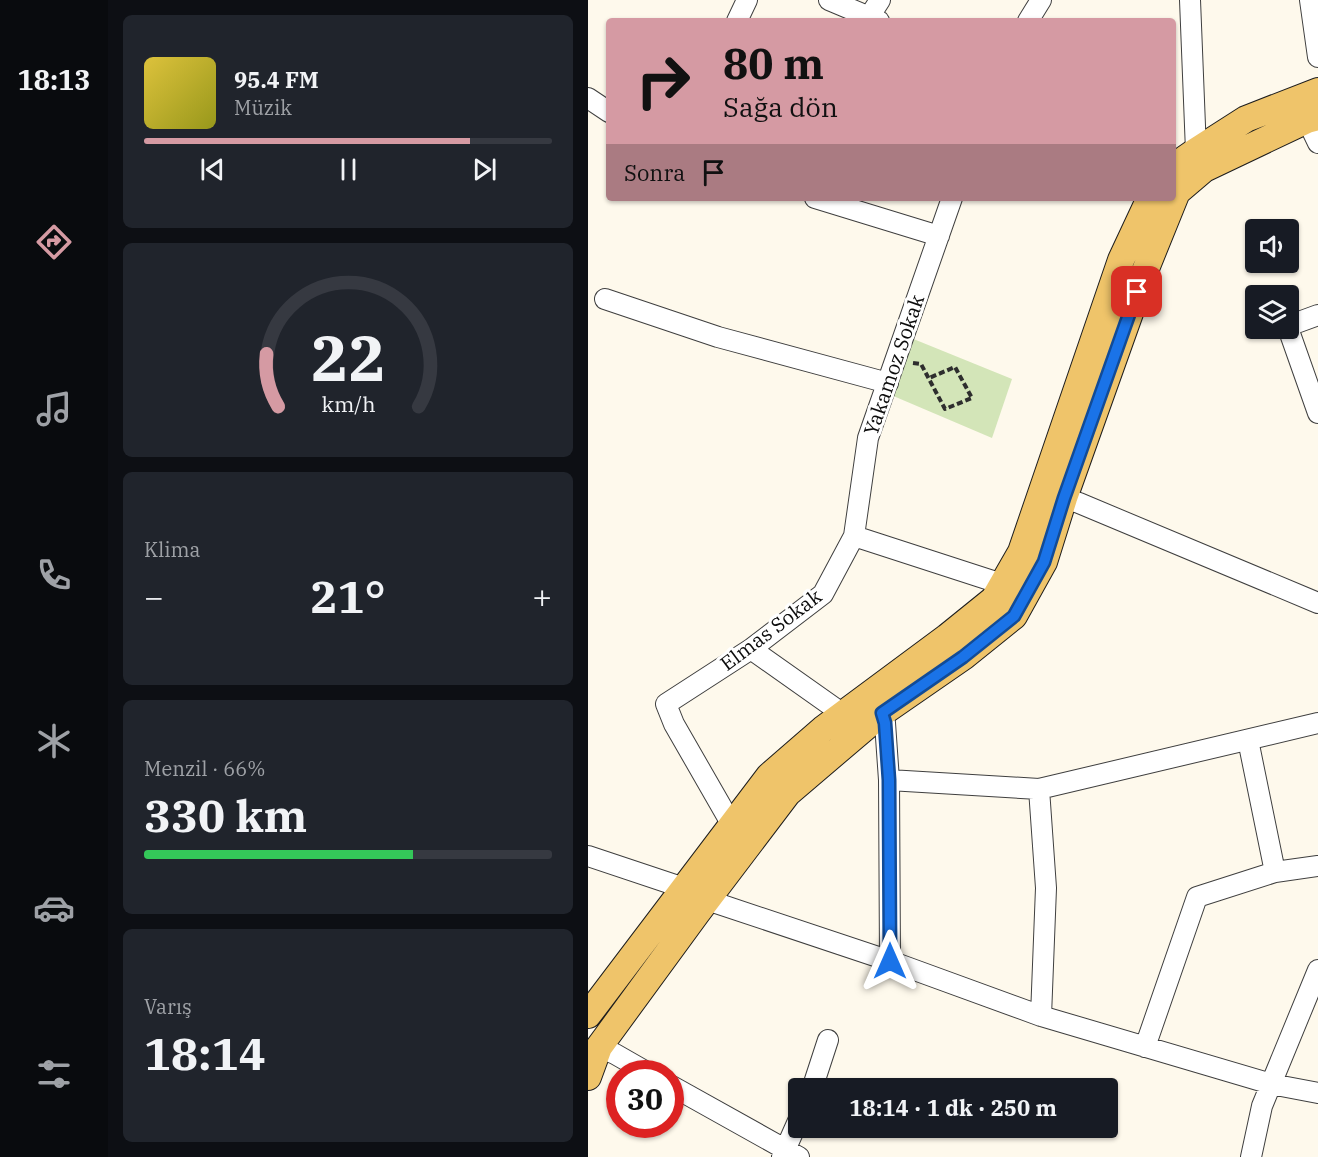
<!DOCTYPE html>
<html lang="tr">
<head>
<meta charset="utf-8">
<style>
  :root { --surface:#171b24; --page:#20242c; --text:#f1f3f6; --muted:#9ea1a6; --line:#363941; --accent:#d59aa3 }
  body { margin:0; font-family:"IBM Plex Serif",serif; background:var(--page); color:var(--text); height:100vh; display:flex; flex-direction:column; font-size:22px; white-space:nowrap }
  * { box-sizing:border-box; margin:0 }
  p { font-size:20px; color:var(--muted) }
  .icon { flex:none; width:33px; height:33px; fill:none; stroke:currentColor; stroke-width:2; stroke-linecap:round; stroke-linejoin:round }
  .map { position:relative; flex:1; overflow:hidden }
  .drawer { display:flex; flex-direction:column; gap:15px; padding:15px; background:#0d0f14; width:480px }
  .drawer>* { flex:none }
  .banner { position:absolute; left:18px; top:18px; width:570px; height:183px; border-radius:6px; box-shadow:0 2px 4px #0004; background:#d59aa3; color:#111; overflow:hidden }
  .controls { position:absolute; left:657px; top:219px; display:grid; gap:12px }
  .controls a { display:grid; place-items:center; width:54px; height:54px; border-radius:6px; background:var(--surface); box-shadow:0 2px 4px #0004; font-size:30px }
  .speed { position:absolute; left:18px; top:1060px; display:flex; gap:12px; font-size:30px; font-weight:700; text-align:center }
  .speed>* { display:grid; place-content:center; width:78px; height:78px; border-radius:50%; background:var(--surface); box-shadow:0 2px 4px #0004; line-height:1 }
  .speed .limit { border:9px solid #d22; background:#fff; color:#111 }
  .pin { position:absolute; display:grid; place-items:center; width:51px; height:51px; color:#fff; margin:-26px; border-radius:12px; box-shadow:0 3px 9px #0006 }
  .me { position:absolute; width:66px; margin:-33px; rotate:0deg; stroke-linejoin:round; filter:drop-shadow(0 0 4px #0008) }
  .turn { display:flex; align-items:center; gap:21px; height:126px; padding:0 18px; font-size:27px }
  .turn .icon { width:78px; height:78px; stroke-width:2.5 }
  .turn b { display:block; font-size:42px; line-height:51px }
  .then { display:flex; align-items:center; height:57px; padding:0 18px; background:#0003; gap:12px; font-size:22px }
  .big { font-size:45px; font-weight:700; line-height:1.1 }
  .drawer .tile { flex:1; display:flex; flex-direction:column; justify-content:center; gap:9px; min-width:0; padding:0 21px; border-radius:9px; background:var(--page) }
  .drawer .dial { align-items:center; gap:0 }
  .dial svg { height:156px; overflow:visible; fill:none; stroke:var(--line); stroke-width:7; stroke-linecap:round; text-anchor:middle }
  .dial text { fill:var(--text); stroke:none }
  .song { display:flex; align-items:center; gap:18px }
  .cover { width:72px; height:72px; border-radius:9px; background:linear-gradient(135deg,hsl(50 70% 55%),hsl(60 70% 35%)) }
  .played { height:6px; border-radius:3px; background:linear-gradient(90deg,var(--accent) 80%,var(--line) 80%) }
  .keys { display:flex; justify-content:space-around; direction:ltr }
  .heat { display:flex; justify-content:space-between; align-items:center; font-size:33px; direction:ltr }
  .charge { height:9px; border-radius:4px; background:linear-gradient(90deg,#34c759 66%,var(--line) 0) }
  .trip { position:absolute; left:200px; top:1078px; width:330px; height:60px; border-radius:6px; background:var(--surface); box-shadow:0 2px 4px #0004; font-weight:700; line-height:60px; text-align:center }
  main { display:flex; flex:1; min-height:0 }
  .dock { display:flex; flex-direction:column; width:108px; justify-content:space-around; align-items:center; background:#090b0e; color:var(--muted) }
  .dock .icon { width:42px; height:42px }
  .dock .on { color:var(--accent) }
  .dock b { font-size:27px; color:var(--text) }
  .map>svg:first-child { display:block }
  .green { fill:#d3e5b8 }
  .lines { fill:none; stroke-linecap:round; stroke-linejoin:round }
  .minor-casing { stroke:#3f3f3f; stroke-width:22 }
  .major-casing { stroke:#1d1d1d; stroke-width:28 }
  .path { stroke:#2e2e2e; stroke-width:4; stroke-dasharray:6 3; stroke-linecap:butt }
  .minor { stroke:#fff; stroke-width:20 }
  .major { stroke:#efc46a; stroke-width:26 }
  .route-casing { stroke:#114b97; stroke-width:15 }
  .route { stroke:#1a73e8; stroke-width:10 }
  .labels { text-anchor:middle; stroke-width:6; stroke-linejoin:round; paint-order:stroke }
  .street-label { font-size:20px; fill:#0c0c0c; stroke:#fff }
</style>
</head>
<body>
<main>
<nav class="dock">
<b>18:13</b>
<svg class="icon on" aria-label="directions" viewBox="0 0 24 24"><path d="M12 3l9 9-9 9-9-9zM9 14v-3h6M13 9l2 2-2 2"/></svg>
<svg class="icon" aria-label="music" viewBox="0 0 24 24"><path d="M9 18V5l10-2v13"/><circle cx="6" cy="18" r="3"/><circle cx="16" cy="16" r="3"/></svg>
<svg class="icon" aria-label="phone" viewBox="0 0 24 24"><path d="M5 4h4l2 5-3 2q2 4 5 5l2-3 5 2v4C11 20 4 13 5 4z"/></svg>
<svg class="icon" aria-label="climate" viewBox="0 0 24 24"><path d="M12 3v18M4 7l16 10M4 17L20 7"/></svg>
<svg class="icon" aria-label="car" viewBox="0 0 24 24"><path d="M5 17H2v-5l4-1 3-4h7l3 4 3 1v5h-3M9 17h6M6 11h13"/><circle cx="7" cy="17" r="2"/><circle cx="17" cy="17" r="2"/></svg>
<svg class="icon" aria-label="filters" viewBox="0 0 24 24"><path d="M4 7h16M4 17h16"/><circle cx="9" cy="7" r="2"/><circle cx="15" cy="17" r="2"/></svg>
</nav>
<section class="drawer">
<div class="tile">
<div class="song"><i class="cover"></i><div><b>95.4 FM</b><p>Müzik</p></div></div>
<div class="played"></div>
<div class="keys"><svg class="icon" aria-label="previous" viewBox="0 0 24 24"><path d="M18 5L8 12l10 7zM5 5v14"/></svg><svg class="icon" aria-label="pause" viewBox="0 0 24 24"><path d="M8 5v14M16 5v14"/></svg><svg class="icon" aria-label="next" viewBox="0 0 24 24"><path d="M6 5l10 7-10 7zM19 5v14"/></svg></div>
</div>
<div class="tile dial"><svg viewBox="0 0 100 80">
<path d="M14 69A42 42 0 1 1 86 69"/>
<path d="M14 69A42 42 0 0 1 8 42" stroke="#d59aa3"/>
<text x="50" y="56" font-size="32" font-weight="700">22</text>
<text x="50" y="72" font-size="11">km/h</text>
</svg></div>
<div class="tile"><p>Klima</p>
<div class="heat"><a>−</a><b class="big">21°</b><a>+</a></div>
</div>
<div class="tile"><p>Menzil · 66%</p><b class="big">330 km</b><div class="charge"></div></div>
<div class="tile"><p>Varış</p><b class="big">18:14</b></div>
</section>
<div class="map">
<svg width="730" height="1157" viewBox="0 0 730 1157">
  <rect width="100%" height="100%" fill="#fef9ec"/>
  <path class="green" d="M323 338 424 379 404 438 303 395Z"/>
  <g class="lines">
    <g class="minor-casing">
      <path id="minor" d="M241 0 291 21
        M602 0 608 151 613 161
        M722 0 730 57
        M281 17 292 0
        M149 21 159 0
        M440 21 453 0
        M0 98 21 112
        M719 120 730 143
        M227 198 351 236
        M17 299 130 337 300 383
        M700 326 730 315
        M700 328 730 413
        M476 498 491 503 730 603
        M266 536 414 584
        M163 649 255 714
        M294 713 297 723 301 780 302 961
        M660 740 687 872
        M301 780 451 789 730 723
        M451 789 458 888 453 1016
        M144 825 86 724 78 704 163 649 235 594 266 536 280 438 364 198
        M0 856 96 888 119 900 302 961 453 1016 683 1084 730 1093
        M11 1047 27 1054 62 1074
        M557 1047 609 897 687 872 730 866
        M82 1085 211 1157
        M224 1089 240 1040
        M194 1157 210 1121
        M663 1157 674 1106 730 970"/>
    </g>
    <g class="major-casing">
      <path id="major" d="M585 167 608 151 658 119 730 91
        M0 1015 181 776 235 729 359 637 406 599 433 552 533 260 562 198
        M0 1077 11 1047 109 913 200 793 294 713 375 657 426 616 456 562 476 498 557 271 589 192 616 169 719 120 730 117"/>
    </g>
    <path class="path" d="M325 363 333 364 357 409 384 398 367 367 341 378"/>
    <use href="#minor" class="minor"/>
    <use href="#major" class="major"/>
  </g>
  <g class="lines">
    <g class="route-casing">
      <path id="route" d="M302 961 301 780 297 723 294 713 375 657 426 616 456 562 476 498 549 292"/>
    </g>
    <use href="#route" class="route"/>
  </g>
  <g class="labels">
    <g class="street-label">
      <text transform="translate(306 365) rotate(-71)" y="7">Yakamoz Sokak</text>
      <text transform="translate(183 630) rotate(-37)" y="7">Elmas Sokak</text>
    </g>
  </g>
</svg>
<div class="controls">
<a><svg class="icon" aria-label="sound" viewBox="0 0 24 24"><path d="M4 9h4l5-4v14l-5-4H4zM17 9q2 3 0 6"/></svg></a>
<a><svg class="icon" aria-label="layers" viewBox="0 0 24 24"><path d="M12 4l9 5-9 5-9-5zM3 14l9 5 9-5"/></svg></a>
</div>
<div class="speed"><div class="limit">30</div></div>
<div class="pin" style="left:549px;top:292px;background:#d93025"><svg class="icon" aria-label="arrive" viewBox="0 0 24 24"><path d="M6 21V4h12l-3 4 3 4H6"/></svg></div>
<svg class="me" style="left:302px;top:961px" viewBox="-20 -20 40 40"><path d="M0-17L14 15 0 8-14 15z" fill="#1a73e8" stroke="#fff" stroke-width="4"/></svg>
<div class="trip">18:14 · 1 dk · 250 m</div>
<div class="banner">
<div class="turn"><svg class="icon" aria-label="right" viewBox="0 0 24 24"><path d="M7 20v-9h11M14 6l5 5-5 5"/></svg><div><b>80 m</b>Sağa dön</div></div>
<div class="then">Sonra<svg class="icon" aria-label="arrive" viewBox="0 0 24 24"><path d="M6 21V4h12l-3 4 3 4H6"/></svg></div>
</div>
</div>
</main>
</body>
</html>
